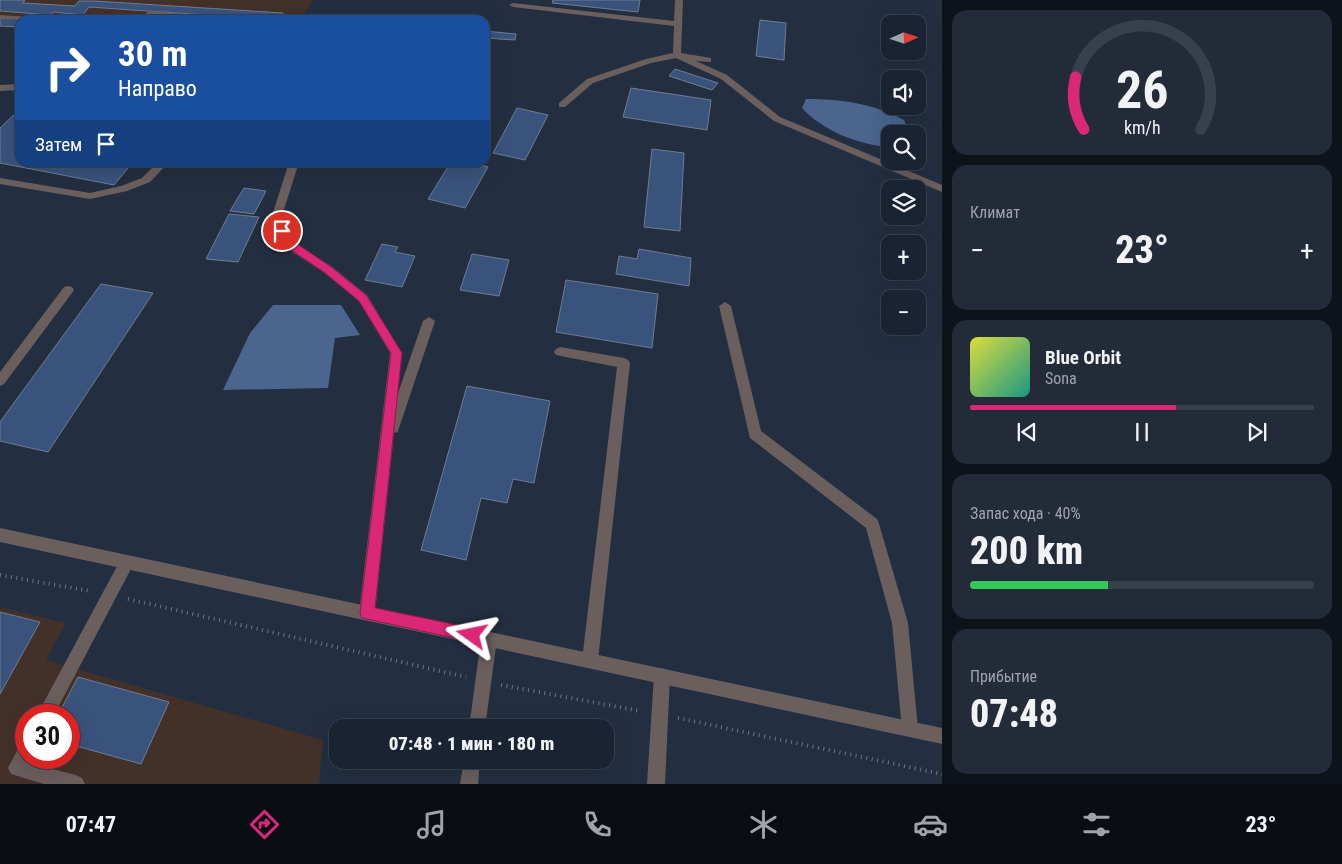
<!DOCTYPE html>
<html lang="ru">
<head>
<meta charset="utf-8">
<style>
  :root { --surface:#1a2331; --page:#232b39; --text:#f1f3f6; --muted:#9fa4ab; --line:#38404d; --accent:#db2777 }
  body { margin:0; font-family:"Roboto Condensed",sans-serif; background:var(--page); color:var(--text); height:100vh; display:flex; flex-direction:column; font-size:19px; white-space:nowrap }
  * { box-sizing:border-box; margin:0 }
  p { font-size:16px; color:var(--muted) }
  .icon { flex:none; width:28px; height:28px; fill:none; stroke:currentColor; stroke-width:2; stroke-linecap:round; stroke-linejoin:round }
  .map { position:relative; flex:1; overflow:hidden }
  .side { display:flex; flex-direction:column; gap:10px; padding:10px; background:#0e131b; width:400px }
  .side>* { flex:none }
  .banner { position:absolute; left:15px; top:15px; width:475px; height:152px; border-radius:15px; box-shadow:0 5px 20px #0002,0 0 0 1px var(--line); background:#1a4fa0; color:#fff; overflow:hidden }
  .needle { width:32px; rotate:87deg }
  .buttons { position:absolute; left:881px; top:15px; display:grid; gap:10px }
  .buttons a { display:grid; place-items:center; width:45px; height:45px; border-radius:10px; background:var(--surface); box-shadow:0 5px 20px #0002,0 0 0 1px var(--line); font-size:25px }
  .speed { position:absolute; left:15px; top:704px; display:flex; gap:10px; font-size:25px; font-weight:700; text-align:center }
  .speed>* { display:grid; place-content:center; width:65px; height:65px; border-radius:50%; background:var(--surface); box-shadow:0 5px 20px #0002,0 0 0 1px var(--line); line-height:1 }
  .speed .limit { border:8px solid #d22; background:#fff; color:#111 }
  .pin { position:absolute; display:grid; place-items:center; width:42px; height:42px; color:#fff; margin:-21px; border:2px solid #fff; border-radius:50%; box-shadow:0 1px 5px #0007 }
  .me { position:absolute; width:55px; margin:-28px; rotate:282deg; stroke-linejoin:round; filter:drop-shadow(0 0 4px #0008) }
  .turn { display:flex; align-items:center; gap:18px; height:105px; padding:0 20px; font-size:22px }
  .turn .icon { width:65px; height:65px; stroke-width:2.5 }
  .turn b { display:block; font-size:35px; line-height:42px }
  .then { display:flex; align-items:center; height:48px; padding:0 20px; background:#0003; gap:10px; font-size:19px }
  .big { font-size:38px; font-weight:800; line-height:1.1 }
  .side .widget { flex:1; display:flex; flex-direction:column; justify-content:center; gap:8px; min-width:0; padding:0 18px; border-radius:15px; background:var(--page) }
  .side .dial { align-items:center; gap:0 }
  .dial svg { height:130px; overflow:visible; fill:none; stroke:var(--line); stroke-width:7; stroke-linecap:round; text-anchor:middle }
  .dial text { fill:var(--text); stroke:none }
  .song { display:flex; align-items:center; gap:15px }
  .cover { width:60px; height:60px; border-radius:8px; background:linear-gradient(135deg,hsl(60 70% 55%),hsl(170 70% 35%)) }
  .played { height:5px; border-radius:2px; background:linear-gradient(90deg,var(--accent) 60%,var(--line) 60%) }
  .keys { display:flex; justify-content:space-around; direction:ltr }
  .heat { display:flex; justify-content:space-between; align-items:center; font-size:28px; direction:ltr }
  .charge { height:8px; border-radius:4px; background:linear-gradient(90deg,#34c759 40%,var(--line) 0) }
  .trip { position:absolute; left:329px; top:719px; width:285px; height:50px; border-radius:15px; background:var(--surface); box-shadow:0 5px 20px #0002,0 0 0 1px var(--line); font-weight:800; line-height:50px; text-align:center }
  .dock { display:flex; height:80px; justify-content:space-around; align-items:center; background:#0a0e14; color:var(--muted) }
  .dock .icon { width:35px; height:35px }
  .dock .current { color:var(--accent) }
  .dock b { font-size:22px; color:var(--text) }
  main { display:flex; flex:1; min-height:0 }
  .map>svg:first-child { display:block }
  .industrial { fill:#433129; fill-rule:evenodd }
  .forest { fill:#4b658f }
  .building { fill:#3a537c; stroke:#6f7c91 }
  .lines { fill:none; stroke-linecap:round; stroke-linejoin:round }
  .path { stroke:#6b7585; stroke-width:4; stroke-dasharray:1 4.5; stroke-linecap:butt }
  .service { fill:#6b5f5e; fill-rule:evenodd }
  .minor { fill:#6b5f5e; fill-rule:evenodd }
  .route { fill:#db2777; stroke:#8e194d }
</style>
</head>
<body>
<main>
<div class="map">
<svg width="942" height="784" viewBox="0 0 942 784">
  <rect width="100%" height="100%" fill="#232f41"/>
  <path class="industrial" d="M0 0H313L303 15 351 19 20 20V29L0 27Z
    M0 607 66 623 46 660 323 740 319 784H0ZM26 715H69V758H26Z"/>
  <path class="forest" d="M806 99C841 99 872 103 904 120L910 134H890V147C859 145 823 131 802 108Z
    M273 305H341L360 335 335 338 328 388 223 390 250 333Z"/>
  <path class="building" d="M0 0H25L23 3 75 6 79 1H95L283 13 280 20 89 7 83 15 53 12 51 15 0 11Z
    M553 0H640L638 12 552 3Z
    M290 16 350 19 288 20Z
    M0 17 33 20H20V27L0 26Z
    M760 20 786 23 784 60 756 56Z
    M485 31 516 34 515 40 485 38Z
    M675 69 718 83 712 90 669 76Z
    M631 88 711 100 707 130 623 117Z
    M517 108 548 115 525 160 493 153Z
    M20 109V162H133L114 185 0 163V128Z
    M652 149 684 153 680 231 644 227Z
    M451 162H470L488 167 465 208 428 199Z
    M244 188 266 191 254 214 230 211Z
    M229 214 259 217 238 262 206 259Z
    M382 244 398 247 395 252 415 256 402 287 365 280Z
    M639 249 691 258 689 286 616 274 619 256 637 259Z
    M472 254 509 260 499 296 460 290Z
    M566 280 658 294 652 348 556 332Z
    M101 284 153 293 48 452 0 441V422Z
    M467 386 550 401 534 483 513 479 507 503 481 498 466 560 421 550Z
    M0 612 40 622 0 694Z
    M78 677 169 702 141 764 69 744V715H58Z"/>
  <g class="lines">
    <path class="path" d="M0 575 90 591
      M128 599 466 677
      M501 685 640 711
      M678 718 942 774"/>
    <path class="service" d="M675 0H683L681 53 711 58V62L696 61 727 75 780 117 942 185V192L774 121 721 79 676 58 651 63 593 83 565 107H559V103L587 79 646 59 673 53 674 26 513 7 509 5 513 3 674 21Z
      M149 11 229 18 233 20H203L154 16 147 20H138Z
      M0 15 44 18 48 20 0 19Z
      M20 84V90L0 91V85Z
      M158 162H169L150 182 127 191 90 199 0 184V178L90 193 121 186 142 178Z
      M289 162H299L281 219 293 242 331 266 367 295 402 353 397 396 423 321 429 317 435 321 399 428 398 432 394 433 375 613 372 618 367 620 362 618 359 613 390 353 359 301 323 272 285 247 271 219Z
      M68 286 72 287 74 290 72 293 4 384 0 386V372L64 287Z
      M725 302 731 306 761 431 877 519 879 524 908 623 918 729 916 735 910 737 904 735 902 729 892 623 866 528 750 438 719 306Z
      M560 347 624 358 628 360 630 363 598 660 596 666 590 668 584 666 582 660 617 367 556 355 554 352 556 349Z
      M127 555 132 557 134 562 132 567 54 715H37L122 557Z
      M489 631 494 634 497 639 485 728H469L481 639 484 634Z
      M662 668 668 670 670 676 665 784H647L654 676 656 670Z
      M26 743V758H32L29 763 76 775 82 778 85 784H44L11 774 8 768 20 745Z
      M464 760H480L478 784H460Z"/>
    <path class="minor" d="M0 528 942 728V744L0 542Z"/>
  </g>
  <path class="route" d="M282 228 286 229 293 241 331 267 366 295 402 353 375 608 472 628 477 630 479 635 477 640 472 642 362 618 360 613 391 353 359 301 324 272 285 246 278 231Z"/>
</svg>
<div class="buttons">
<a><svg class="needle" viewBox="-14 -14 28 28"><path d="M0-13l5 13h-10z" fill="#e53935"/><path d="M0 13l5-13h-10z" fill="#9fa4ab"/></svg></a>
<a><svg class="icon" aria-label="sound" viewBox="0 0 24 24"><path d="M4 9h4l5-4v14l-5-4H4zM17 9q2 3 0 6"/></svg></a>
<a><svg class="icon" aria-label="search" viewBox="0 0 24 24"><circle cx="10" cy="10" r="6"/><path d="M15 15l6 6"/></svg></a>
<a><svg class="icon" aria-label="layers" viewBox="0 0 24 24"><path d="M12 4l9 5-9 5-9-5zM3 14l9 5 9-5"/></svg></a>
<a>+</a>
<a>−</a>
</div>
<div class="speed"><div class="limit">30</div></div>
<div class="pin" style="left:282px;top:231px;background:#d93025"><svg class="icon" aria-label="arrive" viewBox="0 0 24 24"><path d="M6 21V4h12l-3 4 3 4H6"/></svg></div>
<svg class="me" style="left:472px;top:635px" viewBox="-20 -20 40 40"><path d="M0-17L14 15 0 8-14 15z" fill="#db2777" stroke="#fff" stroke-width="4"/></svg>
<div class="trip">07:48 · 1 мин · 180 m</div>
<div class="banner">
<div class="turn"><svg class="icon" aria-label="right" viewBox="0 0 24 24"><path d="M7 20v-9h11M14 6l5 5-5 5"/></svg><div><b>30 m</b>Направо</div></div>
<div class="then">Затем<svg class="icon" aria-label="arrive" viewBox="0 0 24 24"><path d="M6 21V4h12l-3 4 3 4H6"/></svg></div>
</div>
</div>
<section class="side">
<div class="widget dial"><svg viewBox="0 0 100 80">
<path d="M14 69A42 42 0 1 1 86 69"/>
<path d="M14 69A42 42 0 0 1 9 37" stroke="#db2777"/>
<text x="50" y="56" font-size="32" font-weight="700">26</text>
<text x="50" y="72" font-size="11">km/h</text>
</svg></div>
<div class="widget"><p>Климат</p>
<div class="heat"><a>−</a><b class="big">23°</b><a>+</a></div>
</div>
<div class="widget">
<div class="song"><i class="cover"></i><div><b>Blue Orbit</b><p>Sona</p></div></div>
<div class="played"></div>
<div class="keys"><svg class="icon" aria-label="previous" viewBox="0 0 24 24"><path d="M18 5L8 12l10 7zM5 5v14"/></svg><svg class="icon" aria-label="pause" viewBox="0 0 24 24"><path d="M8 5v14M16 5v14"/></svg><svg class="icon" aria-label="next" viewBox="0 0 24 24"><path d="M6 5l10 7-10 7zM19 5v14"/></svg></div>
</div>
<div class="widget"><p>Запас хода · 40%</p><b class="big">200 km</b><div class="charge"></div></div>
<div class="widget"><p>Прибытие</p><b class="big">07:48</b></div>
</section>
</main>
<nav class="dock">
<b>07:47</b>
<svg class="icon current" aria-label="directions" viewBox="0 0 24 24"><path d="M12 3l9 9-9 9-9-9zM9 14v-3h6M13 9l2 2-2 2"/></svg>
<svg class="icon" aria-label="music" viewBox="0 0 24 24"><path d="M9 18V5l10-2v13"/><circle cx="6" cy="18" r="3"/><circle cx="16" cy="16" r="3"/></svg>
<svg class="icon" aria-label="phone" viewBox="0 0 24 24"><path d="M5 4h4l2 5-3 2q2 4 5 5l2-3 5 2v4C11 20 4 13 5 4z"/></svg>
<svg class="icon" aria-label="climate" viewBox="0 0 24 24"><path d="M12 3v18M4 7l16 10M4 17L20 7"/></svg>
<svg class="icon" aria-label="car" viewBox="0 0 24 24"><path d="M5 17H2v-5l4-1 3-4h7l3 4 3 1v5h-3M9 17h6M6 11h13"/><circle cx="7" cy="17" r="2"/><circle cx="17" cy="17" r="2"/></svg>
<svg class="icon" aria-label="filters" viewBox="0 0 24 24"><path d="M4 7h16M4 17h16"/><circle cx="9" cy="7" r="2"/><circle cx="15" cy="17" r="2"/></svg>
<b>23°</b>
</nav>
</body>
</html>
